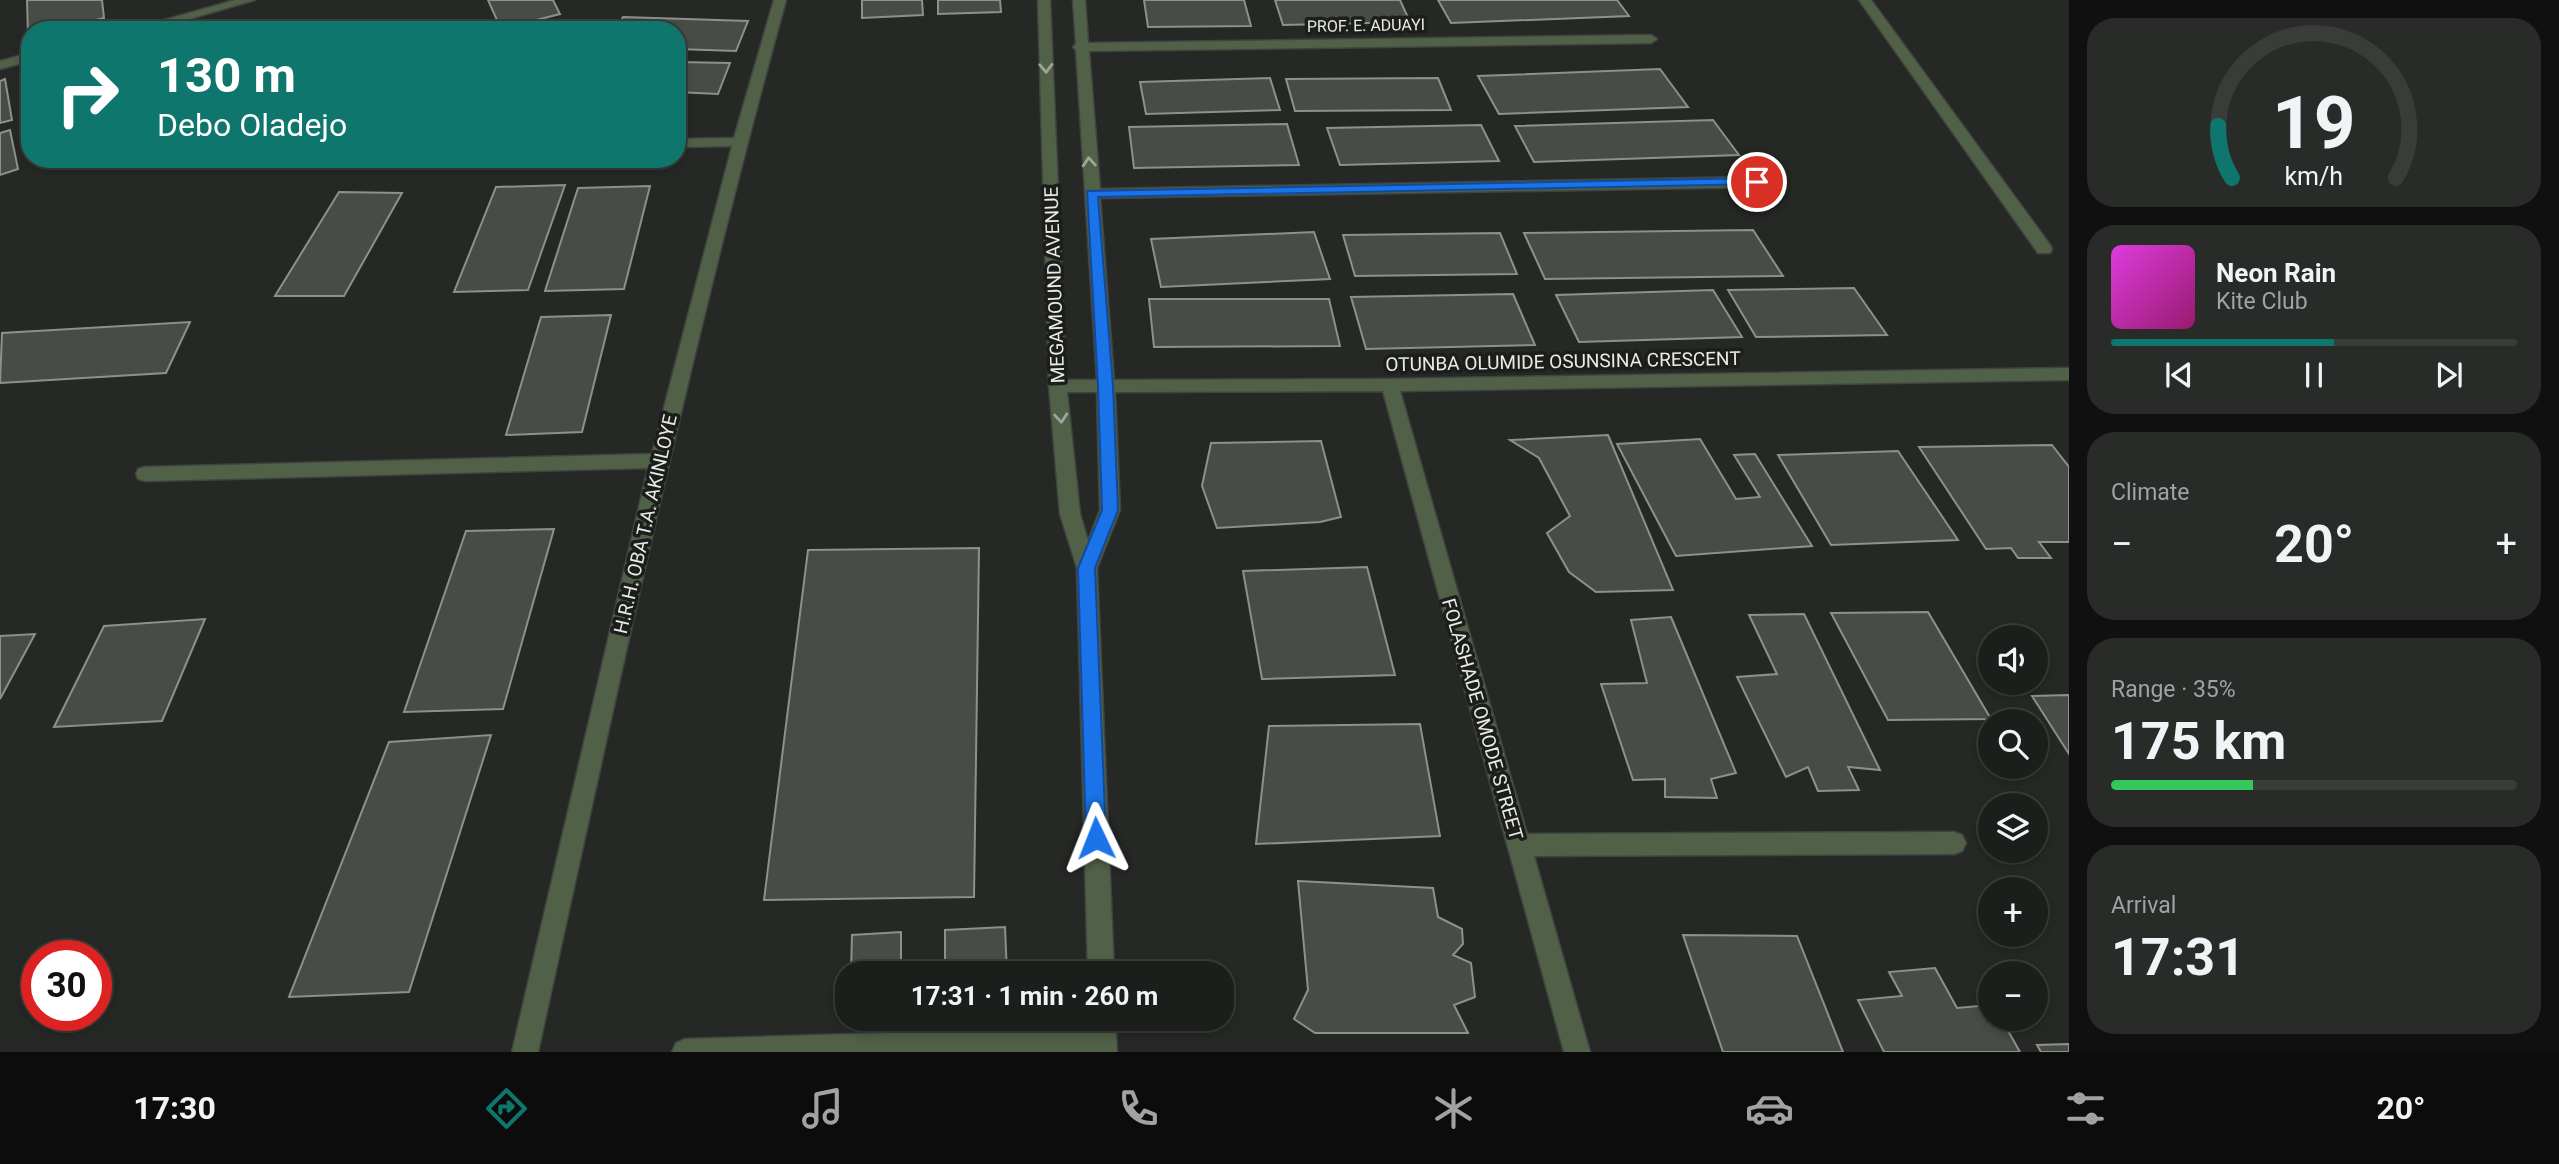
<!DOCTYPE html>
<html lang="en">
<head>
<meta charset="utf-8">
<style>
  :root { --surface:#1c1e1b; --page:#292b28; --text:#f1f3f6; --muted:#a0a2a3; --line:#3a3c3a; --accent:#0f766e }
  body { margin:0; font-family:Roboto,sans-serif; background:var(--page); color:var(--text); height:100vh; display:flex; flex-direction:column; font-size:26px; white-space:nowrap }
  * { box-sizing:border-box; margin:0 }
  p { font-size:23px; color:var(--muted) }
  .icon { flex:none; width:38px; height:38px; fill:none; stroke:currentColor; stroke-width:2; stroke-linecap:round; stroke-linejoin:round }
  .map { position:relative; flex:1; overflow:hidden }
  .drawer { display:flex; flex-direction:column; gap:18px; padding:18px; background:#0f100f; width:490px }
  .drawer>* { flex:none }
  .guide { position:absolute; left:21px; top:21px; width:665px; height:147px; border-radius:28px; box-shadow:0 4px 10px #0003,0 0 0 2px var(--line); background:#0f766e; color:#fff; overflow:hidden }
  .buttons { position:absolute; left:1978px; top:625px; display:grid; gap:14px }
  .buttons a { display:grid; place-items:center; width:70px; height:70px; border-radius:50%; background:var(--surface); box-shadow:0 4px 10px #0003,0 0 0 2px var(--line); font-size:35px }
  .speed { position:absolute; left:21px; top:940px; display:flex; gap:14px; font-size:35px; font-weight:700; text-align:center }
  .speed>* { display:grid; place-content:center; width:91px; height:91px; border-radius:50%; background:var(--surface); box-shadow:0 4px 10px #0003,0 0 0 2px var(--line); line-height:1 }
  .speed .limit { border:10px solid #d22; background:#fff; color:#111 }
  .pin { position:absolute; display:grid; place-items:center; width:60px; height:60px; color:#fff; margin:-30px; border:4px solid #fff; border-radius:50%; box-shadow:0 2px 7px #0007 }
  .me { position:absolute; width:77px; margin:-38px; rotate:358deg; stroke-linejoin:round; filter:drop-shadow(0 0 5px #0008) }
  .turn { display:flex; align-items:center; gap:24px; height:147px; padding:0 21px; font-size:32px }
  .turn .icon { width:91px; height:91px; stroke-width:2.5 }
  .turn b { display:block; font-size:49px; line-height:60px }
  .big { font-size:52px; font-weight:700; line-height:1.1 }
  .drawer .widget { flex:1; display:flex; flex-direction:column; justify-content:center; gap:10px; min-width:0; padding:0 24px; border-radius:28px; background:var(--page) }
  .drawer .dial { align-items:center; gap:0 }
  .dial svg { height:182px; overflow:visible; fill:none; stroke:var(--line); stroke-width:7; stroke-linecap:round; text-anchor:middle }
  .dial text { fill:var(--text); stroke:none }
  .song { display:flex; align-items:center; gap:21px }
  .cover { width:84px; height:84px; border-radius:10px; background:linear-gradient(135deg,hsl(300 70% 55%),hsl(320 70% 35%)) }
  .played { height:7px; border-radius:4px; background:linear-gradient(90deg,var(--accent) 55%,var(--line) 55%) }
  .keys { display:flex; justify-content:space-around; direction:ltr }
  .heat { display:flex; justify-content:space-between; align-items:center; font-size:38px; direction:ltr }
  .charge { height:10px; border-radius:5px; background:linear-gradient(90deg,#34c759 35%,var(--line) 0) }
  .trip { position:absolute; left:835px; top:961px; width:399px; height:70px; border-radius:28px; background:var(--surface); box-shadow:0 4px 10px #0003,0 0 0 2px var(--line); font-weight:700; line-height:70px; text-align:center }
  .tab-bar { display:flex; height:112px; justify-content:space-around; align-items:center; background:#0b0c0b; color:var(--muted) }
  .tab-bar .icon { width:49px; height:49px }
  .tab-bar .active { color:var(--accent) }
  .tab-bar b { font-size:32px; color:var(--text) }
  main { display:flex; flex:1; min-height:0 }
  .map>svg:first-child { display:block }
  .building { fill:#484c47; stroke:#8d908b; stroke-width:2 }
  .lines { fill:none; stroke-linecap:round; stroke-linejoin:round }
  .minor-casing { stroke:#414340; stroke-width:3 }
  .minor { fill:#506147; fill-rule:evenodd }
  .oneway { stroke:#9da698 }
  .route { fill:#1a73e8; stroke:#114b97; stroke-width:2 }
  .labels { text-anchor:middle; stroke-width:7; stroke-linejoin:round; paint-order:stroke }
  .far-street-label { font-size:16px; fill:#eaebe9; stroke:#1b1e1a }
  .street-label { font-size:19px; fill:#eaebe9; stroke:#1b1e1a }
</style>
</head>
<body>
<main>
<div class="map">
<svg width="2069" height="1052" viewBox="0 0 2069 1052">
  <rect width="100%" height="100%" fill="#252824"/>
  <path class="building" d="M27 0H102L104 18 55 30H30L28 36Z
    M488 0H553L560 14 501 29Z
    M862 0H922L923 15 862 18Z
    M938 0H1000L1001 12 938 14Z
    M1144 0H1244L1251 26 1148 27Z
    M1275 0H1400L1410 22 1283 25Z
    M1438 0H1617L1629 16 1451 23Z
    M623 17 748 21 736 51 677 49V30H616Z
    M677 62 730 63 718 94 677 92Z
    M1660 69 1688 107 1499 114 1478 76Z
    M1270 78 1280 110 1146 114 1140 82Z
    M1438 78 1451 110 1295 111 1286 79Z
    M5 79 12 120 0 123V81Z
    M1713 120 1739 155 1534 162 1515 126Z
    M1287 124 1299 165 1134 168 1129 127Z
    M1481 125 1499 161 1340 165 1327 128Z
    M10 130 18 169 0 175V133Z
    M565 185 528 290 454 292 496 187Z
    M650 186 624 289 545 291 578 188Z
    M339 192 402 193 344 296H275Z
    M1753 230 1783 276 1545 279 1524 233Z
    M1314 232 1330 279 1161 287 1151 239Z
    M1500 233 1517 274 1355 276 1343 235Z
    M1854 288 1887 335 1756 337 1728 290Z
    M1713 290 1742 337 1579 342 1556 295Z
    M1513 294 1535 345 1366 349 1351 297Z
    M1149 299H1329L1340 346 1154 347Z
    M611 315 582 432 506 435 541 317Z
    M190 322 166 373 0 383 2 333Z
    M1608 435 1673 590 1596 592 1569 572 1547 533 1570 516 1539 458 1510 440Z
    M1700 439 1736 499 1760 497 1734 455 1755 454 1812 546 1676 556 1617 444Z
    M1321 441 1341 517 1320 522 1217 528 1202 486 1211 443Z
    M2052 445 2069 467V542H2039L2051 558H2018L2011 548 1986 549 1919 447Z
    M1898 451 1958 540 1831 545 1778 455Z
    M554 529 503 709 404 712 466 531Z
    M979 548 974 897 764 900 808 550Z
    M1367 567 1395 675 1262 679 1243 571Z
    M1928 612 1991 719 1888 720 1831 613Z
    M1804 614 1880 770 1848 767 1859 790 1818 791 1808 767 1786 777 1737 677 1777 674 1749 615Z
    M1671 617 1736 773 1711 779 1717 798 1665 797V779L1633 780 1601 684 1647 683 1631 620Z
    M205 619 162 721 54 727 104 626Z
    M35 634 0 699V636Z
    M2069 695V754L2032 696Z
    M1420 724 1440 836 1256 844 1269 726Z
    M491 735 409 992 289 997 389 742Z
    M1298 881 1433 888 1438 917 1462 929 1463 944 1453 955 1471 963 1475 997 1454 1005 1468 1033H1315L1294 1019 1308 990Z
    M1005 927 1007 973H851L852 935 901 932V963L945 960V930Z
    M1683 935 1797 936 1843 1052H1723Z
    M1935 968 1957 1008 1990 1005V1018H2001L2020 1052H1884L1858 1000 1902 996 1889 972Z
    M2069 1044V1052H2041L2037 1045Z"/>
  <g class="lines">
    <g class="minor-casing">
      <path id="minor" d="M235 0H255L151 30H129Z
        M774 0H786C690 348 615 700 538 1052H512L648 468 145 481 138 479 136 474 138 469 145 467 652 454 732 146 677 147V139L734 138Z
        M1038 0H1050L1066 380H1097L1076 50 1073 47 1076 44 1073 0H1085L1088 43 1651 35 1657 39 1651 43 1089 51 1100 189 1757 177 1764 182 1757 187 1100 198 1114 380 1390 379 2069 368V380L1400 391 1527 834 1954 832 1962 835 1966 843 1962 851 1954 854 1534 856 1590 1052H1564L1383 391 1115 392 1120 510 1097 568 1114 973H1088L1077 568 1060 514 1049 386ZM1067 392H1097L1100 510 1088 541 1080 514Z
        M1859 0H1871L2050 245 2052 249 2050 253H2038Z
        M30 53V61L0 69V61Z
        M1089 1018H1115L1117 1052H672L676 1043 685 1039 1090 1027Z"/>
    </g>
    <use href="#minor" class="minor"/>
  </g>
  <defs><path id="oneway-chevron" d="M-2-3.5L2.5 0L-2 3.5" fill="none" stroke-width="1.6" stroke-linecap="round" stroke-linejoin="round" transform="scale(1.75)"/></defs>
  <g class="oneway">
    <use href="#oneway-chevron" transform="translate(1046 68) rotate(88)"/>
    <use href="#oneway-chevron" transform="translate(1089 162) rotate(-94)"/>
    <use href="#oneway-chevron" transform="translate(1061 418) rotate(85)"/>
  </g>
  <path class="route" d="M1757 178 1763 182 1761 184 1098 197 1113 386 1118 510 1095 568 1106 838 1103 844 1096 847 1089 844 1086 838 1078 568 1102 510 1098 386 1087 191Z"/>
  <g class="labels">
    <g class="far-street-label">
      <text transform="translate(1366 25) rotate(-1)" y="6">PROF. E. ADUAYI</text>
    </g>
    <g class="street-label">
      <text transform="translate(1054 285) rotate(-92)" y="7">MEGAMOUND AVENUE</text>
      <text transform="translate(1563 361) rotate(-1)" y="7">OTUNBA OLUMIDE OSUNSINA CRESCENT</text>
      <text transform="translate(645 524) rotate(-77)" y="7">H.R.H. OBA T.A. AKINLOYE</text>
      <text transform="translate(1483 719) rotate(74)" y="7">FOLASHADE OMODE STREET</text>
    </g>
  </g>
</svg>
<div class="buttons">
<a><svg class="icon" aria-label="sound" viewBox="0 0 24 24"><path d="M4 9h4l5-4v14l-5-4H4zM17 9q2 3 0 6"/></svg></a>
<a><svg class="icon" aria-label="search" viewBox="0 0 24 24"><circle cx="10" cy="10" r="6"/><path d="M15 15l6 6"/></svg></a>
<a><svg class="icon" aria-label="layers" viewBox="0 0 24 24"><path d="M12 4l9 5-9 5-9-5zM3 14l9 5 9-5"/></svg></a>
<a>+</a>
<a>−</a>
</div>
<div class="speed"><div class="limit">30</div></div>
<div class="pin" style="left:1757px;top:182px;background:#d93025"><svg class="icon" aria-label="arrive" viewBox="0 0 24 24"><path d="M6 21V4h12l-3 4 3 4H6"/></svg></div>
<svg class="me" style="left:1096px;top:838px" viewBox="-20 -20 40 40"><path d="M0-17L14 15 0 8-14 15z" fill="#1a73e8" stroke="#fff" stroke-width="4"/></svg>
<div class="trip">17:31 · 1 min · 260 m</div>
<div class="guide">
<div class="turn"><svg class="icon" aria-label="right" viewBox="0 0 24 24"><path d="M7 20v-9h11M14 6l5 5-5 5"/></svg><div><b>130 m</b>Debo Oladejo</div></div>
</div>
</div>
<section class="drawer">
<div class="widget dial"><svg viewBox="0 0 100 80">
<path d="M14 69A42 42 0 1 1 86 69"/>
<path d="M14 69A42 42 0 0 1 8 46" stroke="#0f766e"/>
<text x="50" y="56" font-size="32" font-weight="700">19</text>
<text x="50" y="72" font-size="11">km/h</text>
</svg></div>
<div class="widget">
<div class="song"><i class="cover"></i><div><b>Neon Rain</b><p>Kite Club</p></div></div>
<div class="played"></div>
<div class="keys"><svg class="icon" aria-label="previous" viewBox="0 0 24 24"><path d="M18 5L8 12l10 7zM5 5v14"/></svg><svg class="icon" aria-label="pause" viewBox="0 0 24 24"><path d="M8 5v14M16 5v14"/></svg><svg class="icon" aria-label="next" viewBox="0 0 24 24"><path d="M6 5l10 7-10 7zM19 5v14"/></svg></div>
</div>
<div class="widget"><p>Climate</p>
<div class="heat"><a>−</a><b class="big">20°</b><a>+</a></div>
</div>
<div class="widget"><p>Range · 35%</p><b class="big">175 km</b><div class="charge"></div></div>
<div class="widget"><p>Arrival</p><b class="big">17:31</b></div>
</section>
</main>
<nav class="tab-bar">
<b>17:30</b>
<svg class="icon active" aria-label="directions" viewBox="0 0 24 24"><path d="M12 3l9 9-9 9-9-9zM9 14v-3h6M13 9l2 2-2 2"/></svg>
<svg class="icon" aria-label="music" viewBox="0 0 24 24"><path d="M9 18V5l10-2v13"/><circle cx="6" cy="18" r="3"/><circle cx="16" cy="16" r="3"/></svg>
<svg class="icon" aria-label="phone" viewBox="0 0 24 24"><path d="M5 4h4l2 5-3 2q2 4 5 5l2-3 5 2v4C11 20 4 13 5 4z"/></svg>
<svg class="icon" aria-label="climate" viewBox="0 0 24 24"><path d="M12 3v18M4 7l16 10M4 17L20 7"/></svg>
<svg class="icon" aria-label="car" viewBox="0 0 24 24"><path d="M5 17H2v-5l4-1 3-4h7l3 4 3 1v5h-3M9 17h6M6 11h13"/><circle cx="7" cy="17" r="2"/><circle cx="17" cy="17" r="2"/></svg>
<svg class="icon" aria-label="filters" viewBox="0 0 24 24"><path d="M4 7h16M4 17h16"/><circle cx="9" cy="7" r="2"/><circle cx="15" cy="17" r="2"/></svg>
<b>20°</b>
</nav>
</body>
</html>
